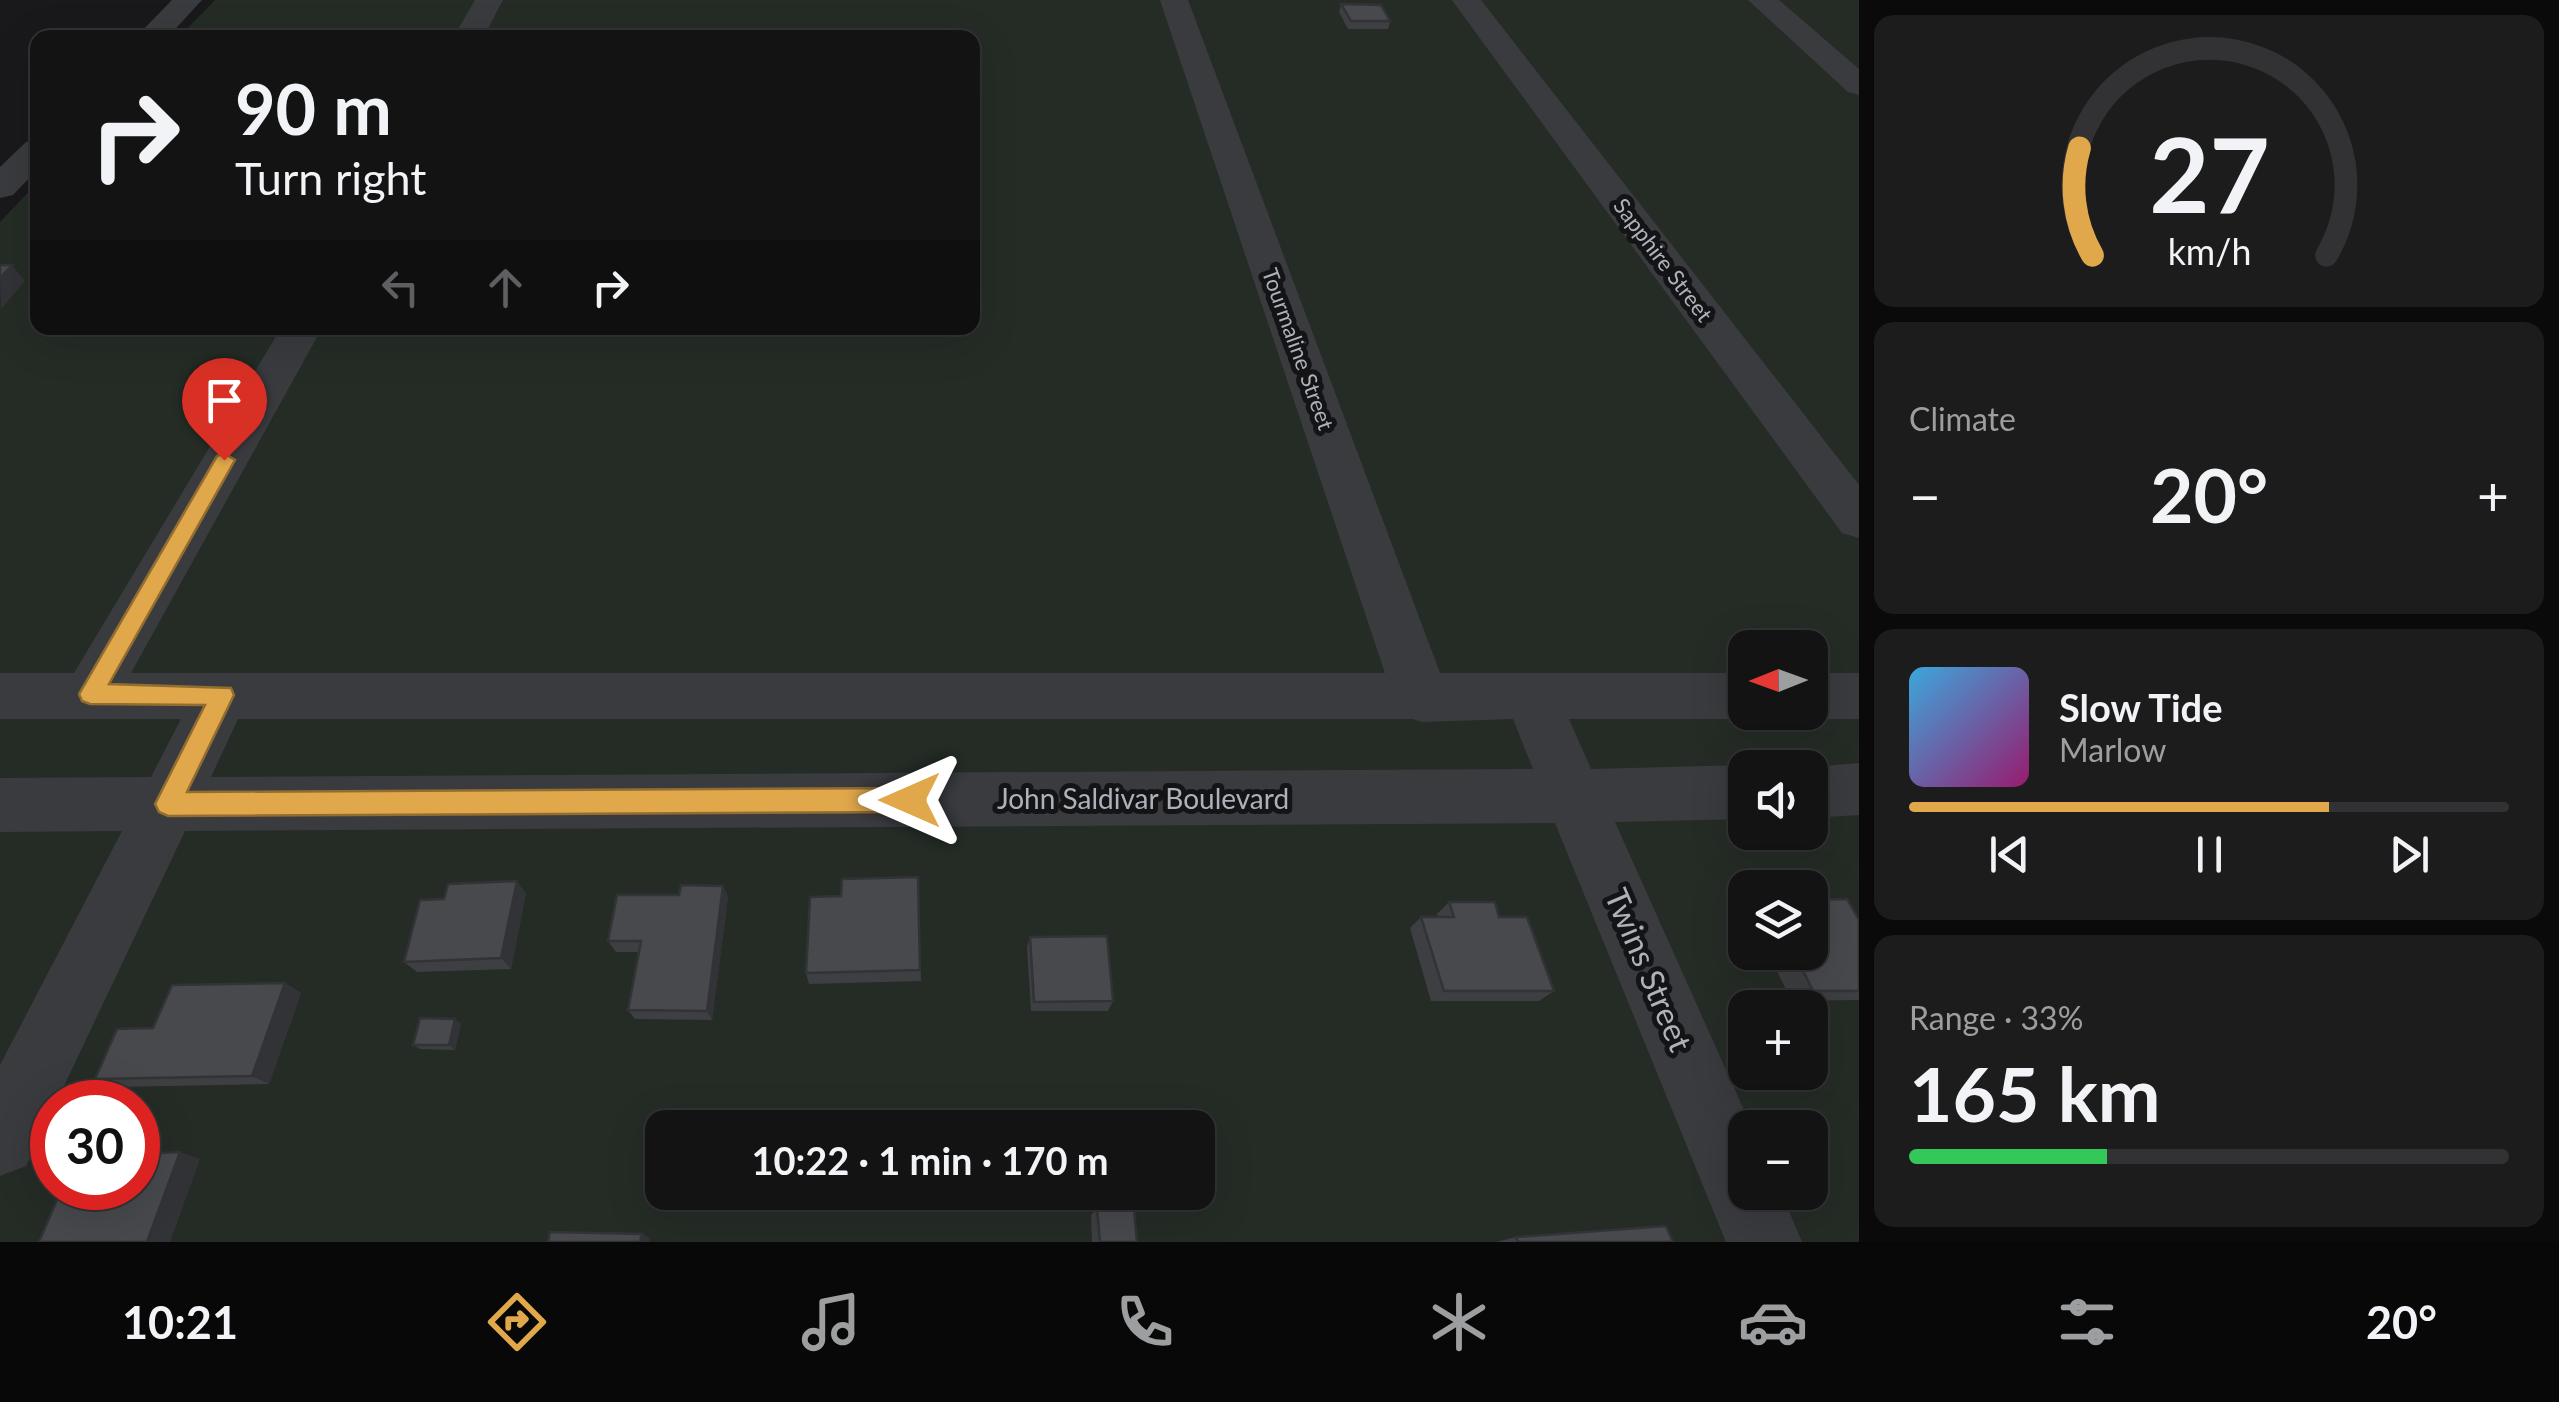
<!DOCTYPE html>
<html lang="en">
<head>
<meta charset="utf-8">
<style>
  :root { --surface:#131314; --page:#1c1c1d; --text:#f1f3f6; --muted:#9d9ea0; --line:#323234; --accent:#e0a84b }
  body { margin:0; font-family:Lato,sans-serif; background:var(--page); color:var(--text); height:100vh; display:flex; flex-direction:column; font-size:38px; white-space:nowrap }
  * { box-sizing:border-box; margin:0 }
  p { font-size:32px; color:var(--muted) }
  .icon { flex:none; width:55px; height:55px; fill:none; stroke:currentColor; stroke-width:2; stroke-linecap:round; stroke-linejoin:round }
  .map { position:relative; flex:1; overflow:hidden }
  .sheet { display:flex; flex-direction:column; gap:15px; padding:15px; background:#0a0a0b; width:700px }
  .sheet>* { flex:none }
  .banner { position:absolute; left:30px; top:30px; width:950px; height:305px; border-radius:20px; box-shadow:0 10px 40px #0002,0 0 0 2px var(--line); background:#131314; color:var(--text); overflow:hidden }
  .needle { width:65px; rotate:269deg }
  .fabs { position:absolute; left:1728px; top:630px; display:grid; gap:20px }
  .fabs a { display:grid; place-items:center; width:100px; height:100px; border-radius:20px; background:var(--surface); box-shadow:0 10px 40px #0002,0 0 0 2px var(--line); font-size:50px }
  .speed { position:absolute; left:30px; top:1080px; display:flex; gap:20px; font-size:50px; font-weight:700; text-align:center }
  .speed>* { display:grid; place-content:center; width:130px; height:130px; border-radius:50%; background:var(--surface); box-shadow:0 10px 40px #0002,0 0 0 2px var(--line); line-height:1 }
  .speed .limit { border:15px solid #d22; background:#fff; color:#111 }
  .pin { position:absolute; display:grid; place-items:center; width:85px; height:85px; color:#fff; margin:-102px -42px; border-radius:50% 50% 50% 0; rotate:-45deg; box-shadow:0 0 10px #0007 }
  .pin .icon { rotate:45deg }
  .me { position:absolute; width:110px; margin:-55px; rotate:270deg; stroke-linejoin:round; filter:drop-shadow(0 0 8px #0008) }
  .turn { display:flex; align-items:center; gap:35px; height:210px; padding:0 40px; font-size:45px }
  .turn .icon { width:130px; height:130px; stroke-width:2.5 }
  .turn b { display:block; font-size:70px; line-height:85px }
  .lanes { display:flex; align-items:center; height:95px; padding:0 40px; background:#0003; justify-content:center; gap:50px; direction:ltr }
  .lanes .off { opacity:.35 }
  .big { font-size:75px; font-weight:700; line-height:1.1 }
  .sheet .tile { flex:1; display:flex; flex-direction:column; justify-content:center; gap:15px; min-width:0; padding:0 35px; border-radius:20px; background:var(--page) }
  .sheet .dial { align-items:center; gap:0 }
  .dial svg { height:260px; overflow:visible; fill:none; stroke:var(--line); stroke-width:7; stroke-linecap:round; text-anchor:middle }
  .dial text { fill:var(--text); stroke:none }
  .song { display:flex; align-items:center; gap:30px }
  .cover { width:120px; height:120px; border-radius:15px; background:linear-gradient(135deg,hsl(200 70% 55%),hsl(320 70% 35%)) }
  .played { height:10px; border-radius:5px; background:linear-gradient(90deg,var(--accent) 70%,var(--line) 70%) }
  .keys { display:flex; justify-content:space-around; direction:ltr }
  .heat { display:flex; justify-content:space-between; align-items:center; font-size:55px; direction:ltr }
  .charge { height:15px; border-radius:8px; background:linear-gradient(90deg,#34c759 33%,var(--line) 0) }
  .trip { position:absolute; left:645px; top:1110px; width:570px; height:100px; border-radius:20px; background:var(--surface); box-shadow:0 10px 40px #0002,0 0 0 2px var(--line); font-weight:700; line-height:100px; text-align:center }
  .menu { display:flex; height:160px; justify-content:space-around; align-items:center; background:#080808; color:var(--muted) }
  .menu .icon { width:70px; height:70px }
  .menu .on { color:var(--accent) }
  .menu b { font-size:45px; color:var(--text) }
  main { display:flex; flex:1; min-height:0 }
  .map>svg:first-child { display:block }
  .green { fill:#252c26; fill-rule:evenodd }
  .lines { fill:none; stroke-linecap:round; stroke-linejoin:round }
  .minor { fill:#3a3b3f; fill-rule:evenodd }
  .wall { fill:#3e3f42 }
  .shaded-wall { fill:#323336 }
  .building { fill:#48494d; stroke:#323336; stroke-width:2.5 }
  .route { fill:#e0a84b; stroke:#926d31; stroke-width:2.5 }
  .labels { text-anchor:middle; stroke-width:10; stroke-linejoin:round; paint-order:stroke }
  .far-street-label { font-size:22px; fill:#adb1b9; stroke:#141416 }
  .street-label { font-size:28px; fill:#adb1b9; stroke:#141416 }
  .near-street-label { font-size:32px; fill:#adb1b9; stroke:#141416 }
</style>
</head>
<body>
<main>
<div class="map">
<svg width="1859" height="1242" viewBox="0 0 1859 1242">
  <rect width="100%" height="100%" fill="#19191b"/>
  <path class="green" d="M215 0H1859V1242H0V222L37 183 38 328H972V38L179 37ZM1745 648H1810V712H1745ZM1745 768H1810V832H1745ZM1745 888H1810V952H1745ZM1745 1008H1810V1072H1745ZM52 1102H138V1188H52ZM662 1128H1198V1192H662ZM1745 1128H1810V1192H1745Z"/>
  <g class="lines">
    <path class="minor" d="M172 0H202L167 38H135Z
      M475 0H503L483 38H453Z
      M1160 0H1188L1440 673H1745V712H1765L1745 719H1569L1591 769 1745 765 1751 768H1745V819L1615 822 1752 1128H1745V1192H1781L1802 1242H1726L1555 823 185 831 26 1166 0 1176V1065L122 831 0 832V778L151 777 181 719H0V673H74L281 328H322L131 673H1385ZM238 719H1413L1422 722 1513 719 1533 769 211 777Z
      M1452 0H1481L1859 485V538L1842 533Z
      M1748 0H1779L1859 69V95L1848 92Z
      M38 139V169L13 195 0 198V167L26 142Z
      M1810 673H1859V719H1810L1790 713 1810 712Z
      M1859 763V815L1810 818V768H1802Z"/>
  </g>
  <path class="wall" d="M1341 4 1390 21 1388 29H1348L1339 12Z
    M918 877 921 981 809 984 806 973 841 896Z
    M1812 885 1820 900 1847 899 1859 920V1000L1792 1001 1767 952H1810V888H1780L1783 886Z
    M723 886 728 897 712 1020 635 1019 628 1010 639 952H616L608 941 679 895Z
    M526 893 511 969 417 972 404 962Z
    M1449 902 1499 917 1554 991 1539 1001H1431L1410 928 1421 917H1438L1437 914Z
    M1030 937 1113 1001 1108 1011H1031L1027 947Z
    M285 983 301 993 269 1084 116 1087 95 1079 153 1028Z
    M455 1019 461 1024 455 1050 420 1049 413 1045Z
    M1097 1208 1137 1242H1092L1091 1215Z
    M1516 1237 1673 1242H1496Z"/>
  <path class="shaded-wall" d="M12 265 25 281 1 309 0 278Z
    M517 881 526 893 511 969 501 958Z
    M723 886 728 897 712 1020 707 1011Z
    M285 983 301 993 269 1084 252 1076Z
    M455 1019 461 1024 455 1050 449 1045Z
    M180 1152 200 1159 170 1242H147Z
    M642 1234 650 1238 649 1242H640Z"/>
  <path class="building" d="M1341 4 1381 5 1390 21H1351Z
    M0 265H12L0 278Z
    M918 877 920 970 806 973 810 897 841 896 842 879Z
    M517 881 501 958 404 962 420 900 444 899 448 884Z
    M681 885 723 886 707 1011 628 1010 641 941H608L617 895H679Z
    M1812 885 1820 900 1847 899 1859 920V991H1813L1794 952H1810V888H1784L1783 886Z
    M1449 902H1495L1499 917H1527L1554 991H1444L1421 917H1454Z
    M1107 936 1113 1001 1034 1002 1030 937Z
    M285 983 252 1076 95 1079 117 1029 153 1028 172 985Z
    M420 1018 455 1019 449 1045H413Z
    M180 1152 147 1242H39L62 1188H138V1154Z
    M1097 1208 1134 1209 1137 1242H1100Z
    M1666 1226 1673 1242H1518L1516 1237Z
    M550 1232 642 1234 640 1242H548Z"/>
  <path class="route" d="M224 453 235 460 109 684 231 688 234 695 187 792 910 788 919 792 923 800 919 808 910 812 168 816 159 812 155 804 205 705 90 704 82 701 79 694 217 456Z"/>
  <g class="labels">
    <g class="far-street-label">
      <text transform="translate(1663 260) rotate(53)" y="8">Sapphire Street</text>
      <text transform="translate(1298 349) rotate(70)" y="8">Tourmaline Street</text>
    </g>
    <g class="street-label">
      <text x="1143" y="809">John Saldivar Boulevard</text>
    </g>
    <g class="near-street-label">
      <text transform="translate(1648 970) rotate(67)" y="11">Twins Street</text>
    </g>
  </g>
</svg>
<div class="fabs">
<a><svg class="needle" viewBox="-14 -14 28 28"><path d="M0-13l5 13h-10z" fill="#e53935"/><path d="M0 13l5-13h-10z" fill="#9d9ea0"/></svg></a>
<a><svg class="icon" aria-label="sound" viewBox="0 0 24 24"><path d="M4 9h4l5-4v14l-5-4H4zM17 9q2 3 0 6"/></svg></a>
<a><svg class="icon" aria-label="layers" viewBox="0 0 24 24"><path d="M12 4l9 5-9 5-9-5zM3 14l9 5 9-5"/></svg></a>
<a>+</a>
<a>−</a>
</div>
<div class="speed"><div class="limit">30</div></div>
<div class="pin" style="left:224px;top:460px;background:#d93025"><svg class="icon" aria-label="arrive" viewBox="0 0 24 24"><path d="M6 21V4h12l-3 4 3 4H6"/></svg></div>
<svg class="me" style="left:910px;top:800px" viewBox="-20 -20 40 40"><path d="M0-17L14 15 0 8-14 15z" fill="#e0a84b" stroke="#fff" stroke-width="4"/></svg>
<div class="trip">10:22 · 1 min · 170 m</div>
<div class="banner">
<div class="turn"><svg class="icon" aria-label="right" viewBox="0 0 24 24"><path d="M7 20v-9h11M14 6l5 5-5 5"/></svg><div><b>90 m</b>Turn right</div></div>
<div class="lanes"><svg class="icon off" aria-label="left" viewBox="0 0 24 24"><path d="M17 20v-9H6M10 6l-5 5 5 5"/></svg><svg class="icon off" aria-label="ahead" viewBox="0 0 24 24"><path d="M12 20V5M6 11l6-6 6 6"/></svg><svg class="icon" aria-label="right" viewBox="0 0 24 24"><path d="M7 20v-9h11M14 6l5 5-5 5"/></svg></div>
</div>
</div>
<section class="sheet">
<div class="tile dial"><svg viewBox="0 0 100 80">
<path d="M14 69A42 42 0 1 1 86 69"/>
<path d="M14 69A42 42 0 0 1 10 36" stroke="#e0a84b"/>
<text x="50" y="56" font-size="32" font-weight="700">27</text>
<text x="50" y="72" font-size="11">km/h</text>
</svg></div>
<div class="tile"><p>Climate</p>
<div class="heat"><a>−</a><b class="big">20°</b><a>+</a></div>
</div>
<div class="tile">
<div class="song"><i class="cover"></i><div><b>Slow Tide</b><p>Marlow</p></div></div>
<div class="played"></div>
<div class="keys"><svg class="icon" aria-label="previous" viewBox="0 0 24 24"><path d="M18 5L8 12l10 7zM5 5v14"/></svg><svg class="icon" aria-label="pause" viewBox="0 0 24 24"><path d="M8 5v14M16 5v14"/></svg><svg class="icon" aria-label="next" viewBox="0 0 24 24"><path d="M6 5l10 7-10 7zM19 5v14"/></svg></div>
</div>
<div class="tile"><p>Range · 33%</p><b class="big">165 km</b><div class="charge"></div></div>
</section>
</main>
<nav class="menu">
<b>10:21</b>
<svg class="icon on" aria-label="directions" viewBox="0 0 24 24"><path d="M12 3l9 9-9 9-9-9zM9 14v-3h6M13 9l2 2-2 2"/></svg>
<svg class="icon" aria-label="music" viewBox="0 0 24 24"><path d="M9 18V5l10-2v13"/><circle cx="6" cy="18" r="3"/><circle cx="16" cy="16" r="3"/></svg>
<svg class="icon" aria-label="phone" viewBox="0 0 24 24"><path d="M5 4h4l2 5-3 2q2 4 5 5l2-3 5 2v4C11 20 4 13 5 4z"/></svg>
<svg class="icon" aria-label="climate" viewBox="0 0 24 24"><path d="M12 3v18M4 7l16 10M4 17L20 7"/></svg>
<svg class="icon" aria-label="car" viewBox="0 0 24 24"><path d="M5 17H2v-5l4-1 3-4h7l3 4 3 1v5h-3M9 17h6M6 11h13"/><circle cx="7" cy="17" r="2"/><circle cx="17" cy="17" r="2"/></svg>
<svg class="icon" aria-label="filters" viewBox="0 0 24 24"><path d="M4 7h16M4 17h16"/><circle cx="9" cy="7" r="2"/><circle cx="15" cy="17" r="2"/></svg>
<b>20°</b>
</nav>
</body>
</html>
